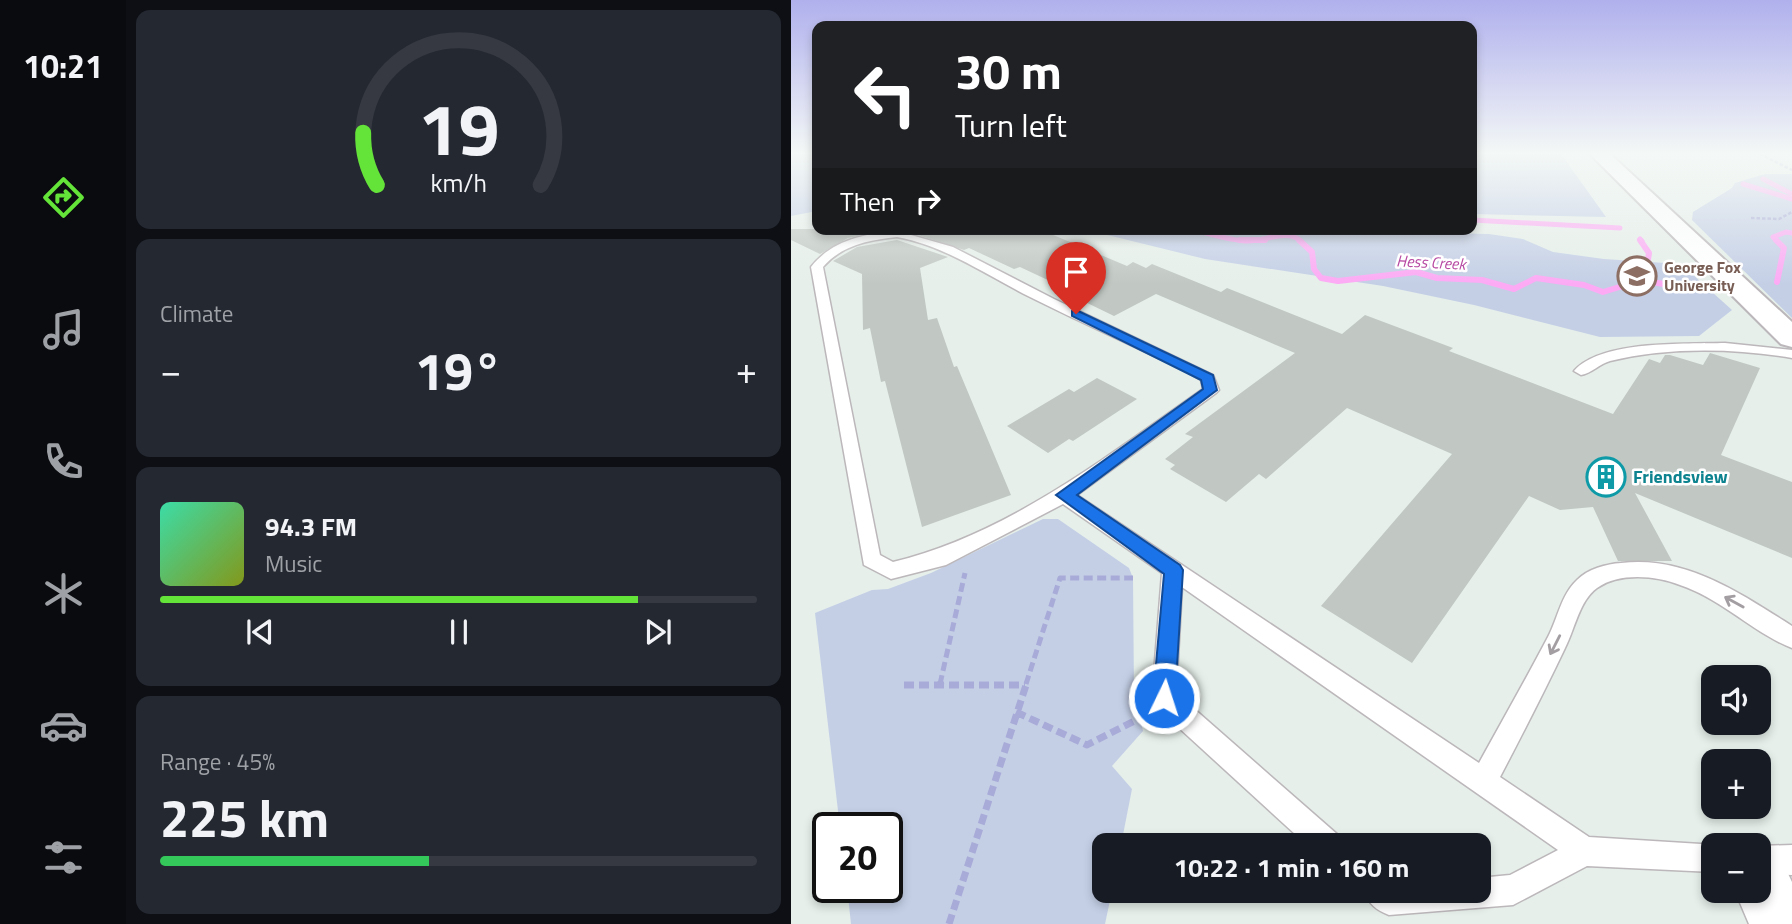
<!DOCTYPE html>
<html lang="en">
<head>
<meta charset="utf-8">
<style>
  :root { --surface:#171b24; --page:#242831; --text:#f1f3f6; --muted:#9ea1a6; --line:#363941; --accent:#64e338 }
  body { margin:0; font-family:"Titillium Web",sans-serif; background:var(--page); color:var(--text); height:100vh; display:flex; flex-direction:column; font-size:26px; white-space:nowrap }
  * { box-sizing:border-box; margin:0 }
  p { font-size:23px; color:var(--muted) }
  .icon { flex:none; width:38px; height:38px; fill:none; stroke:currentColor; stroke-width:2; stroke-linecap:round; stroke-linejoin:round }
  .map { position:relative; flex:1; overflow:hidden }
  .details { display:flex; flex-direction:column; gap:10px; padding:10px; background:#0d0f14; width:665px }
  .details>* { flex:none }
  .banner { position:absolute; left:21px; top:21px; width:665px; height:214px; border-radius:14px; box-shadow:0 4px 10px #0003; background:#202124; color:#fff; overflow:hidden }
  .controls { position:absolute; left:910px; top:665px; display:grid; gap:14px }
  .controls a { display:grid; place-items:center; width:70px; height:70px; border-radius:14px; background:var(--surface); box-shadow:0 4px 10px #0003; font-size:35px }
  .speed { position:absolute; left:21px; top:812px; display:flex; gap:14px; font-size:35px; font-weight:700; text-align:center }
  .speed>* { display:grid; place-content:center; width:91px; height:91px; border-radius:50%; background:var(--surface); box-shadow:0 4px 10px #0003; line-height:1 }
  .speed .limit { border:4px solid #111; border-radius:10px; background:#fff; color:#111 }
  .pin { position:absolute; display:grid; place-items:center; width:60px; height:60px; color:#fff; margin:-72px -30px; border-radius:50% 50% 50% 0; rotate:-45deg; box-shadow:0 0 7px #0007 }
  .pin .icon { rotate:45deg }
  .me { position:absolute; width:77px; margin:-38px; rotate:4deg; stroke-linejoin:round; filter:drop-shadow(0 0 5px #0008) }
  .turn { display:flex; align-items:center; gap:24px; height:147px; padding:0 28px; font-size:32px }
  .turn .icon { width:91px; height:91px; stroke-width:2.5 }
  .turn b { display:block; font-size:49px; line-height:60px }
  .then { display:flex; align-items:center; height:66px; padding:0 28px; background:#0003; gap:14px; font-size:26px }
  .big { font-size:52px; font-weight:700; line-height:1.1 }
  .details .tile { flex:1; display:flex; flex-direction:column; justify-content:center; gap:10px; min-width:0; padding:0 24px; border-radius:14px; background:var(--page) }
  .details .dial { align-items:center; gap:0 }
  .dial svg { height:182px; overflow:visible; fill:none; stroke:var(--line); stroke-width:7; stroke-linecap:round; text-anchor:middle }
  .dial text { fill:var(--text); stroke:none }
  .song { display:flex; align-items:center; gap:21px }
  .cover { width:84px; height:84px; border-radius:10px; background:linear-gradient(135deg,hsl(160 70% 55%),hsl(70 70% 35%)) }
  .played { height:7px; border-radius:4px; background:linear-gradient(90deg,var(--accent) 80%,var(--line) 80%) }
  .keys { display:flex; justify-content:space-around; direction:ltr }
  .heat { display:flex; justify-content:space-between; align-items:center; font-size:38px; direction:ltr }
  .charge { height:10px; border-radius:5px; background:linear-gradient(90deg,#34c759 45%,var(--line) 0) }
  .trip { position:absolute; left:301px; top:833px; width:399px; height:70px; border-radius:14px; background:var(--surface); box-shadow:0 4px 10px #0003; font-weight:700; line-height:70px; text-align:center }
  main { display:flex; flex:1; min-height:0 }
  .menu { display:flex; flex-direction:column; width:126px; justify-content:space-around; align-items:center; background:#090b0e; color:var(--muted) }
  .menu .icon { width:49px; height:49px }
  .menu .selected { color:var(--accent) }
  .menu b { font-size:32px; color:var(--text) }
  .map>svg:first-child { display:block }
  .green { fill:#c4cfe6 }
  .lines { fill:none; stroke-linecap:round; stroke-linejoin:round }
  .stream-far1 { stroke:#fcaaf4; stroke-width:5 }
  .stream { stroke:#fcaaf4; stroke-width:6 }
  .building { fill:#c1c8c3 }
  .service-casing { stroke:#bcb7ba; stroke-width:3 }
  .minor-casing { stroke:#bcb7ba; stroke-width:3 }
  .tertiary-casing { stroke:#bcb7ba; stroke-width:4 }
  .path-far2 { stroke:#a8abd7; stroke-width:2.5; stroke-dasharray:3.5 2; stroke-linecap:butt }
  .path-far1 { stroke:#a8abd7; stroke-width:5; stroke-dasharray:9 4.5; stroke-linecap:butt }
  .path { stroke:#a8abd7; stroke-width:7; stroke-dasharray:10 5; stroke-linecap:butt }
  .service { fill:#fff; fill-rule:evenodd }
  .minor { fill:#fff; fill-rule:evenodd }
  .tertiary { fill:#fff; fill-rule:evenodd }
  .oneway { stroke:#a39ea2 }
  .route { fill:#1a73e8; stroke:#114b97; stroke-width:2 }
  .labels { text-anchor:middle; stroke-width:5; stroke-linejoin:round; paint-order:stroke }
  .far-water-label { font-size:16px; font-style:italic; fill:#b749a3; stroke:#fff }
  .far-education-label { font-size:16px; font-weight:bold; fill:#785e54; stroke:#fff; text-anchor:start }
  .culture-label { font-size:18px; font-weight:bold; fill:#0d838f; stroke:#fff; text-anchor:start }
</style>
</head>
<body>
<main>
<nav class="menu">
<b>10:21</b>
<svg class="icon selected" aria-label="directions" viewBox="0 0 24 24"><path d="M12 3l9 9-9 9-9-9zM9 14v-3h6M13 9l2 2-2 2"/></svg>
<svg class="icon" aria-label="music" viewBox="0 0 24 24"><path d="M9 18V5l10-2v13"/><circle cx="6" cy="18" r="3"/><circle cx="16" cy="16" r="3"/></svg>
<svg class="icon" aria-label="phone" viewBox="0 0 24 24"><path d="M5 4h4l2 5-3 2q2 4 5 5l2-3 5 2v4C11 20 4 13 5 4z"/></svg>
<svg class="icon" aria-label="climate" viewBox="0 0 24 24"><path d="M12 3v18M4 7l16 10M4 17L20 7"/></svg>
<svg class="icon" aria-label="car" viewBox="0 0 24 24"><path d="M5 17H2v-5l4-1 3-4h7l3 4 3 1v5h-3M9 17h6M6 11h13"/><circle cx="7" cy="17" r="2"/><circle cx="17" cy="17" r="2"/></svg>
<svg class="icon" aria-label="filters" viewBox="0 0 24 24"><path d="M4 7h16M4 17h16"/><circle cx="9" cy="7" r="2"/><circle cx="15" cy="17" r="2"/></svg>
</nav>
<section class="details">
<div class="tile dial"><svg viewBox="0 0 100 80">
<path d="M14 69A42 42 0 1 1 86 69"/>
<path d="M14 69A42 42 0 0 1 8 46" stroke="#64e338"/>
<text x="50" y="56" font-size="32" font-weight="700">19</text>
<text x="50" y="72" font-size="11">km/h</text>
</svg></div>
<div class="tile"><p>Climate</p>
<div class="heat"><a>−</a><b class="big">19°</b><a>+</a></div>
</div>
<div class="tile">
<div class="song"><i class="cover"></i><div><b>94.3 FM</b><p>Music</p></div></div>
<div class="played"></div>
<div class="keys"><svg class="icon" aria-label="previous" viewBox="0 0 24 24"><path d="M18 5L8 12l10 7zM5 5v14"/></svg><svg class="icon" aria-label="pause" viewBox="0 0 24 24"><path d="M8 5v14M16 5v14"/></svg><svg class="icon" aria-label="next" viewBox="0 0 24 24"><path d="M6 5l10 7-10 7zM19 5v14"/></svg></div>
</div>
<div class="tile"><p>Range · 45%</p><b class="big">225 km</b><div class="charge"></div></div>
</section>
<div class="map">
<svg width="1001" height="924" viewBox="0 0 1001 924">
  <rect width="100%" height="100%" fill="#e6efea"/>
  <path class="green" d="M0 154H26V211L0 216Z
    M681 154H770L815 217 681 214Z
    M974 174H1001V318L901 220 902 212 941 188 944 183Z
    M292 229H619L650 233 698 234 732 239 762 252 813 259 890 264 941 310 908 336 809 337 683 305 592 286 414 259Z
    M252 519H267L338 568 342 578 343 693 352 731 321 766 341 789 330 845H313V891H321L314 924H60L56 887H96V828H49L24 613 81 590 97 589 140 573Z"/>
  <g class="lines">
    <path class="stream-far1" d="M25 154 26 157
      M972 179 1001 194
      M952 184 1001 199
      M681 220 829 228
      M399 229C417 233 437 240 455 241 474 242 495 228 510 241
      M849 239 851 241
      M986 241 982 237 995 232 1001 233"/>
    <path class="stream" d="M449 240H474
      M508 240 521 252 523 269 530 278 547 281 625 272 646 278 691 280 723 289 745 278 793 285 812 292 835 285 861 282 902 289
      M849 240 858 253 856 266 861 282
      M985 240 993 248 986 282"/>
  </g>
  <path class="building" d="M0 229H98L57 238 29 254 0 240Z
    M109 229H248L336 266 342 262 355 268 361 264 430 292 436 288 551 334 574 315 662 348 658 351 822 414 858 359 869 363 874 355H879L912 365 919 353 969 368 930 455 1001 482V558L844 493 881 561H827L802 507 769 510 738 496 621 663 530 606 661 454 556 408 475 479 468 474 435 502 379 469 384 465 374 459 402 437 394 434 504 353 365 294 323 316 288 299 293 297 229 267 223 269 178 248 173 250Z
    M106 240 157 257 129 268 137 320 146 318 163 367 166 366 220 495 131 527 94 381 90 382 79 328 72 330 71 274 42 261 66 247Z
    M306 378 346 399 282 441 278 439 257 453 216 426 278 389 283 392Z"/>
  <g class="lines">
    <g class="service-casing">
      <path id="service" d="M106 231 162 247 263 299 422 375 428 390 425 393 286 495 688 763C711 721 735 679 757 637 767 618 770 595 786 580 797 569 815 564 830 563 894 555 949 593 1001 626V648C964 634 931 599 889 585 865 576 829 572 806 588 788 601 784 629 774 648 753 692 731 735 709 777L798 837 926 845H922V872L796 866 722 905 598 915C585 910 578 904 573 891H688V878L719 875 767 850 391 587 385 693 547 835 551 845H516L364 706 361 698 371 573 272 504 155 565 100 579 73 565 20 267C41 240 73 234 106 231ZM106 237C155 246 195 275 239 297 289 322 340 345 391 369L410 380 412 389C316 456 218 534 102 562L89 555 32 267C51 245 78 240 106 237Z
        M934 343 1001 350V358C943 348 876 347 819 361 808 364 801 373 790 375L783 371C809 340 895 344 934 343Z
        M1001 845V875L968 874V846Z"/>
    </g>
    <g class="minor-casing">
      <path id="minor" d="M968 849 989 857 1001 882V924H958L944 891H968Z"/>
    </g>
    <g class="tertiary-casing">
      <path id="tertiary" d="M799 154H819L1001 322V347L990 344Z"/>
    </g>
    <path class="path-far2" d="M969 154 1001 170
      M960 218 988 219 1001 212"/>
    <path class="path-far1" d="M149 684 174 573
      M235 684 269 578H342"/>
    <path class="path" d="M113 685H234
      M149 685 150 682
      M225 712 296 745 349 718
      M158 924 236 682"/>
    <use href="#service" class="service"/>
    <use href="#minor" class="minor"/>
    <use href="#tertiary" class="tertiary"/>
  </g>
  <defs><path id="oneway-shaft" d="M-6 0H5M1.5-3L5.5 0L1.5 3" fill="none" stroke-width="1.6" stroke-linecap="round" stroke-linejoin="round" transform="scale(1.75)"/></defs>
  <g class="oneway">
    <use href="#oneway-shaft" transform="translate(943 602) rotate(-151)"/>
    <use href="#oneway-shaft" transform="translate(764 645) rotate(117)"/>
  </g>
  <linearGradient id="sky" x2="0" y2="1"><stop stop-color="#b0b0ed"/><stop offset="0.54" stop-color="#f4f8f6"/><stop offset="1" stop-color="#f4f8f6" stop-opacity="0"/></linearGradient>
  <rect width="1001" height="284" fill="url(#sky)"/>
  <path class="route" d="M285 310 422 375 426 390 286 495 389 565 392 570 384 698 381 706 373 709 365 706 362 698 373 574 265 495 412 389 410 380 281 316V311Z"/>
  <defs>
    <g id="university-ring" transform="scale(2.0125)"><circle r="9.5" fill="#fff" stroke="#8d6e63" stroke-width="1.5"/><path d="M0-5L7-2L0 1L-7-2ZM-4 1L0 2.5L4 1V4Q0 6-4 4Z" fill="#8d6e63"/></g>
    <g id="building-ring" transform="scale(2.0125)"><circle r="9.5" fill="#fff" stroke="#0f9aa8" stroke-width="1.5"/><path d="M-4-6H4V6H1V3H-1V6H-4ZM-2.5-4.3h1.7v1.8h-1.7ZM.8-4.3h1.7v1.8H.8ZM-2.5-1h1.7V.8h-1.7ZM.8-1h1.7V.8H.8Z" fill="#0f9aa8"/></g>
  </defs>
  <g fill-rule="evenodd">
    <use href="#university-ring" x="846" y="276"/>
    <use href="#building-ring" x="815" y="477"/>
  </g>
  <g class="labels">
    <g class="far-water-label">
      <text transform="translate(640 262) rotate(3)" y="6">Hess Creek</text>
    </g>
    <g class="far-education-label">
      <text x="873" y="273">George Fox<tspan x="873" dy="18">University</tspan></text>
    </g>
    <g class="culture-label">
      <text x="842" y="483">Friendsview</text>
    </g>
  </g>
</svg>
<div class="controls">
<a><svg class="icon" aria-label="sound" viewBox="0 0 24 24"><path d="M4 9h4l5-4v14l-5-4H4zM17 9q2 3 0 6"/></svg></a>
<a>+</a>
<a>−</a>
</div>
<div class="speed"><div class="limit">20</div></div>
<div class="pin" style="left:285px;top:314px;background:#d93025"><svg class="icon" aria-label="arrive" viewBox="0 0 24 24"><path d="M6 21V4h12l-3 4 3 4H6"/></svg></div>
<svg class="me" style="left:373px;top:698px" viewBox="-20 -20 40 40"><circle r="17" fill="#1a73e8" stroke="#fff" stroke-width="3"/><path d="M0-11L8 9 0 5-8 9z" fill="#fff"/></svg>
<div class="trip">10:22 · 1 min · 160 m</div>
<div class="banner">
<div class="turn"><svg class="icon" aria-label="left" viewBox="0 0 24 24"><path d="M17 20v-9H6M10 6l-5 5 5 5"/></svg><div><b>30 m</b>Turn left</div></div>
<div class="then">Then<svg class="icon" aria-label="right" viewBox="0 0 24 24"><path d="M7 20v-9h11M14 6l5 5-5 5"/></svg></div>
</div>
</div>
</main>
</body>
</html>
